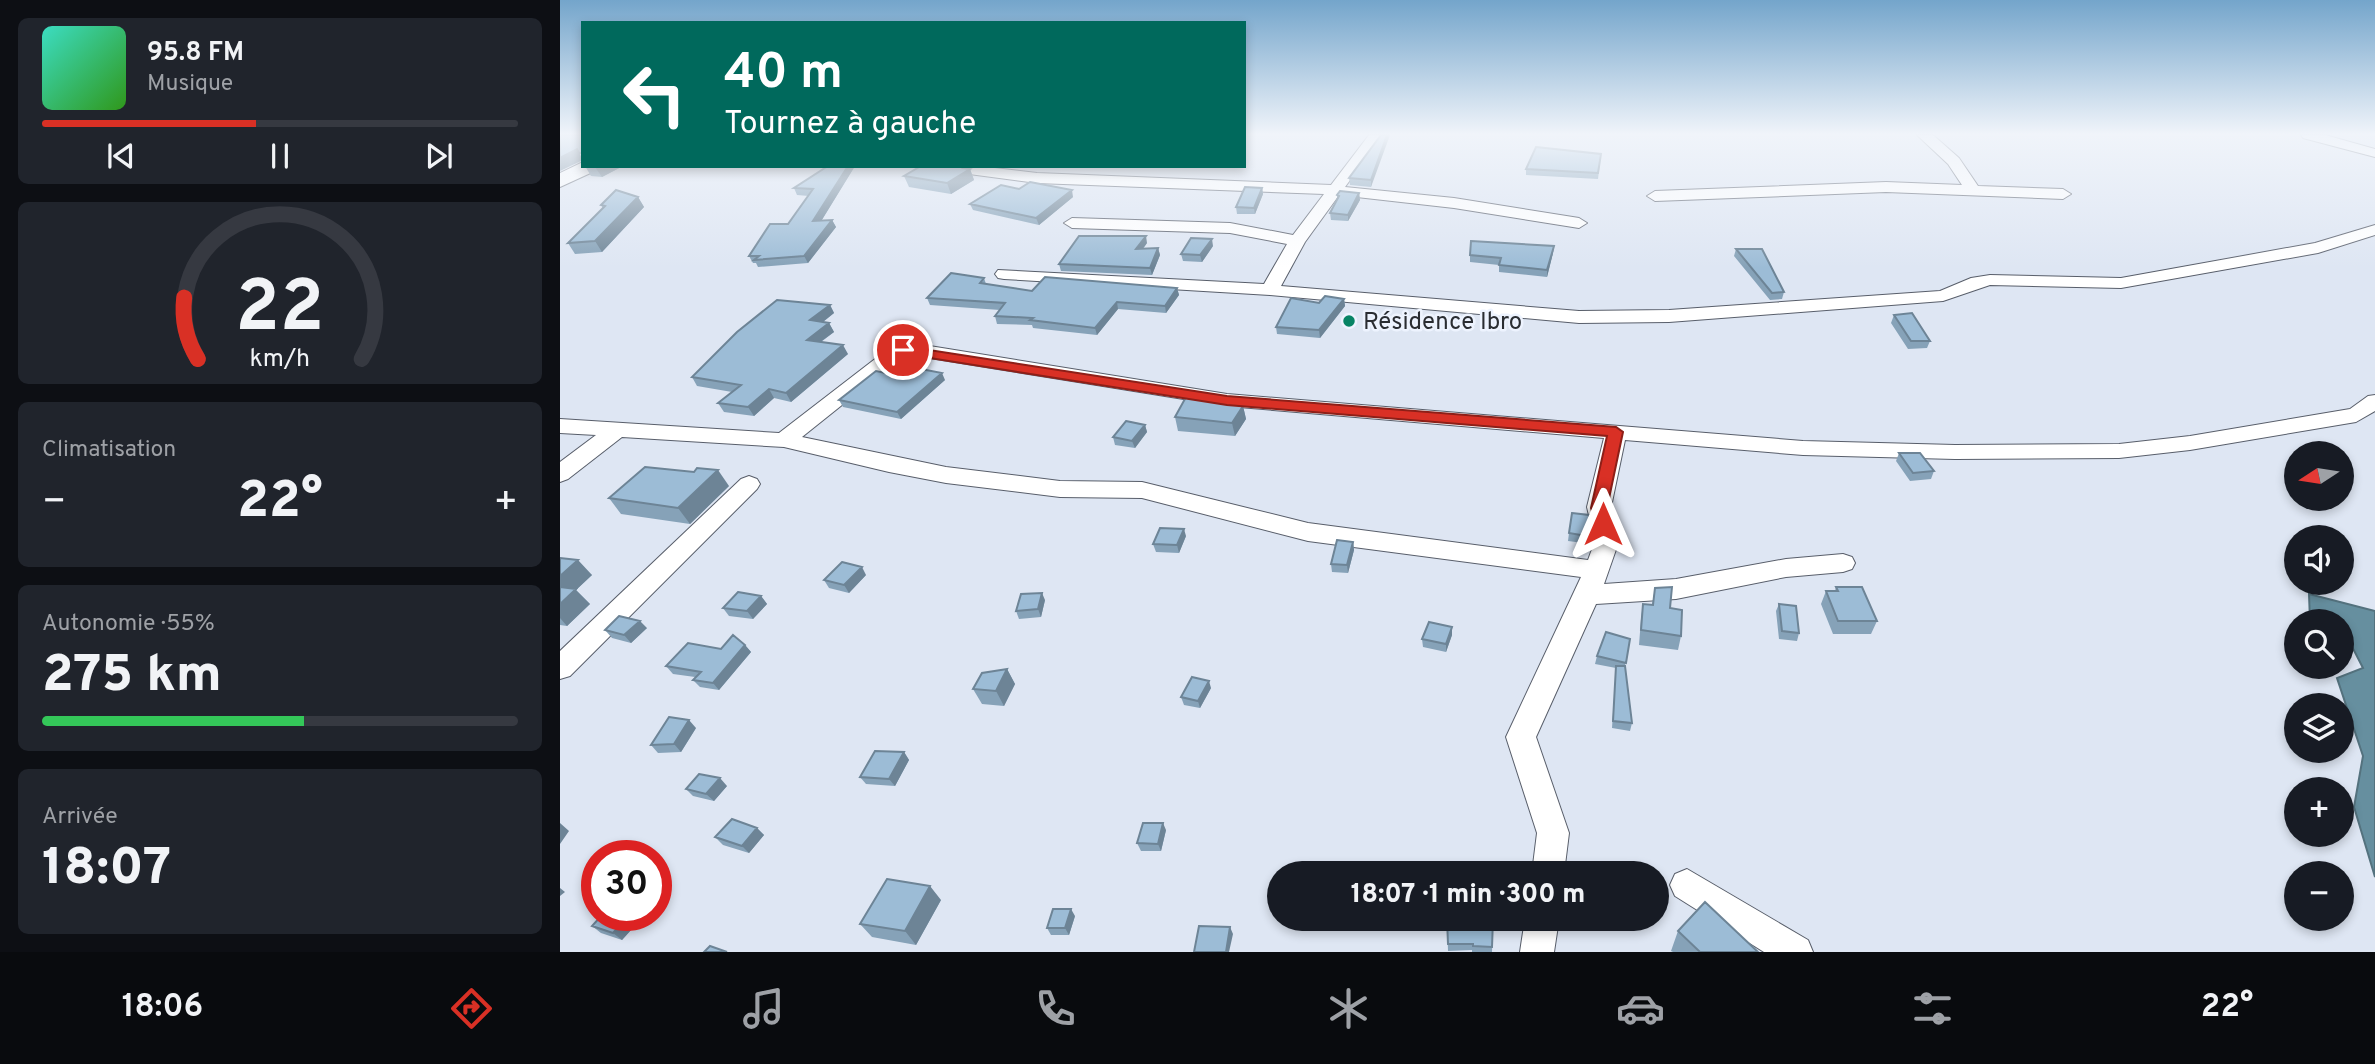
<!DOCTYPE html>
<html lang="fr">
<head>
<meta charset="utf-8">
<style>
  :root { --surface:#171b24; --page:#20242c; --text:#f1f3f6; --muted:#9ea1a6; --line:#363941; --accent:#d93025 }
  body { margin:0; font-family:Overpass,sans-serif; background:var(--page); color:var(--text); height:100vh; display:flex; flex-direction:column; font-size:26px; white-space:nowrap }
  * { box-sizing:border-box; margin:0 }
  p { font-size:23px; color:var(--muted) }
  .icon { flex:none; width:38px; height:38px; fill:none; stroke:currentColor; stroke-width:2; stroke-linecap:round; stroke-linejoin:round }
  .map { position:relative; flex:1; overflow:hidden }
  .drawer { display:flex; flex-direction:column; gap:18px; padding:18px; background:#0d0f14; width:560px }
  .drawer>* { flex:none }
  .banner { position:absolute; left:21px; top:21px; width:665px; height:147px; border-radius:0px; box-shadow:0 4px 10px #0003; background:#00695c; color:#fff; overflow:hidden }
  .needle { width:46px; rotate:258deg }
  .fabs { position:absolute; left:1724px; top:441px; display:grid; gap:14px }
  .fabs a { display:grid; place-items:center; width:70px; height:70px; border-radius:50%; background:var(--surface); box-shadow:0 4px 10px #0003; font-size:35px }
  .speed { position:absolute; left:21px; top:840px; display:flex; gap:14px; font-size:35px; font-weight:700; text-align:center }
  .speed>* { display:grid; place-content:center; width:91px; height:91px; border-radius:50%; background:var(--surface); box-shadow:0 4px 10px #0003; line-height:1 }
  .speed .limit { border:10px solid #d22; background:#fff; color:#111 }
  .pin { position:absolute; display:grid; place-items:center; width:60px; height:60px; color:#fff; margin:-30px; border:4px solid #fff; border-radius:50%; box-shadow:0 2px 7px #0007 }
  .me { position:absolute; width:77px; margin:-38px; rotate:0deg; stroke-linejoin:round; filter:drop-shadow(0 0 5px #0008) }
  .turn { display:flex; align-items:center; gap:24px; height:147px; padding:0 28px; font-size:32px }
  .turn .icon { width:91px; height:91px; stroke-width:2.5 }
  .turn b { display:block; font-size:49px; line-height:60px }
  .big { font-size:52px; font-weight:800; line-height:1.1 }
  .drawer .card { flex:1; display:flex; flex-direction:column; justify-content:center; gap:10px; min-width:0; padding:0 24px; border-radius:10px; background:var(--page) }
  .drawer .dial { align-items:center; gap:0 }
  .dial svg { height:182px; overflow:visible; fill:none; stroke:var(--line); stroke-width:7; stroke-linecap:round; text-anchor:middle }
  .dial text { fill:var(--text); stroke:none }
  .song { display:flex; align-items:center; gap:21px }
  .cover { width:84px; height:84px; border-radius:10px; background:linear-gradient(135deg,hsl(170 70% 55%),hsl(110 70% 35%)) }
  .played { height:7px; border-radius:4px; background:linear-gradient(90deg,var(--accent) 45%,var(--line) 45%) }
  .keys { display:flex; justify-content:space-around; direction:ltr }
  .heat { display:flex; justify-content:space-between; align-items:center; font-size:38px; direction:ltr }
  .charge { height:10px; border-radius:5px; background:linear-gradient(90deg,#34c759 55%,var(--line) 0) }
  .trip { position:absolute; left:707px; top:861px; width:402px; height:70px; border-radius:35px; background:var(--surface); box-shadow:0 4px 10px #0003; font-weight:800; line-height:70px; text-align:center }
  .dock { display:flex; height:112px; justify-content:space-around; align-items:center; background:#090b0e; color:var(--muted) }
  .dock .icon { width:49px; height:49px }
  .dock .selected { color:var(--accent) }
  .dock b { font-size:32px; color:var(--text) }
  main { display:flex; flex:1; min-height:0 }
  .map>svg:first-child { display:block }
  .water { fill:#668f9f; stroke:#54727e; stroke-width:2 }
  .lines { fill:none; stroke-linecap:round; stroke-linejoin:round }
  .minor-casing { stroke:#585e6a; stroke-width:2 }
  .secondary-casing { stroke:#585e6a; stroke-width:2 }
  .minor { fill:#fff; fill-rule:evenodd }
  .secondary { fill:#fff; fill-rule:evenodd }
  .wall { fill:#86a2b8 }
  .shaded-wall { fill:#6d8496 }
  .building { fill:#9cbcd6; stroke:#6d8496; stroke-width:2 }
  .route { fill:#d93025; stroke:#8d1f18; stroke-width:2 }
  .poi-dot { fill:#068364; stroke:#edf3fe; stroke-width:2.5 }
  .labels { text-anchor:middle; stroke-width:5; stroke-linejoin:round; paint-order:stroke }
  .poi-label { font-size:24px; fill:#2a2d32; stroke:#edf3fe; text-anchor:start }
</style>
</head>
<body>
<main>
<section class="drawer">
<div class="card">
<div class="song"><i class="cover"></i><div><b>95.8 FM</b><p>Musique</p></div></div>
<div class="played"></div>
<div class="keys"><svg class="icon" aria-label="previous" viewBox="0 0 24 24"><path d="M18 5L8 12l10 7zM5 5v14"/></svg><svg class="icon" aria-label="pause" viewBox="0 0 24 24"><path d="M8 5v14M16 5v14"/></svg><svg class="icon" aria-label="next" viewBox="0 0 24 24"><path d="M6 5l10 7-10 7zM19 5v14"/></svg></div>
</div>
<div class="card dial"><svg viewBox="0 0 100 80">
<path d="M14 69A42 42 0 1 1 86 69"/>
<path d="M14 69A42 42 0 0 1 8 42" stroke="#d93025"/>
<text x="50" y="56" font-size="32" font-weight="700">22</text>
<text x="50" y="72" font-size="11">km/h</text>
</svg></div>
<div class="card"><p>Climatisation</p>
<div class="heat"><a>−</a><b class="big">22°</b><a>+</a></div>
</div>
<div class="card"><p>Autonomie · 55%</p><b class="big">275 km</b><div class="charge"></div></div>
<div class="card"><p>Arrivée</p><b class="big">18:07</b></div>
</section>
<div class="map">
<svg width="1815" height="952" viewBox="0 0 1815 952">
  <rect width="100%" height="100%" fill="#dee6f3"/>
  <path class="water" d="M1749 594 1815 611V877L1794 807 1803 756 1777 678 1803 668 1782 627V621H1750Z"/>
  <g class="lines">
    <g class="minor-casing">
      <path id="minor" d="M809 135H823L785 187 894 198 1019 218 1027 223 1019 228 894 208 779 195 745 242 721 286 1019 311 1109 310 1380 291 1411 278 1430 275 1561 278 1755 243 1815 225V235L1758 253 1561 288 1430 285 1383 301 1109 322 1019 323 710 295 444 279 438 278 435 274 438 270 704 284 727 244 670 233 512 228 504 223 512 218 670 223 733 235 764 194 477 183 379 170 372 166H418L477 173 771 185Z
        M1357 135H1373L1399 158 1418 186 1503 189 1511 194 1503 199 1326 192 1095 201 1087 196 1095 191 1326 182 1402 185 1388 164Z
        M1741 135H1765L1815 149V157L1743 138Z
        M351 343 667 394 1243 441 1395 445 1559 444 1630 436 1790 409 1808 396 1815 395V411L1796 422 1630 450 1559 458 1395 459 1243 455 1065 440 1051 507 1059 541 1044 584 1116 579 1226 559 1283 554 1292 557 1295 563 1292 569 1283 572 1226 577 1116 599 1036 604 976 737 1009 833 1004 873H972L977 833 946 737 1021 577 748 541 582 498 500 497 386 483 329 472 224 447 62 437 8 479 0 482V462L36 435 0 433V419L219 433 328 349ZM351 355 667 406 1044 438 1027 507 1035 541 1028 560 748 523 582 482 500 481 386 467 242 437 342 357Z
        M189 476 197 479 200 484 197 489 10 676 0 679V651L181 479Z
        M1127 869 1248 940 1253 952H1204L1115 896 1110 885 1115 874Z
        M965 919H999L994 952H960Z"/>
    </g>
    <g class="secondary-casing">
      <path id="secondary" d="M23 162V166H40L37 170 0 187V173Z"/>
    </g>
    <use href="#minor" class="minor"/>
    <use href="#secondary" class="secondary"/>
  </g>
  <path class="wall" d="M821 135 811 187 790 185 789 178Z
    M1041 154 1038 179 966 175V169Z
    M25 166H63L42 177 31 176Z
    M268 166H295L261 221 272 220 276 227 248 263 198 267 196 263H193L189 256 228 224 249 196 237 195 234 188Z
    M406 166 407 169H410L414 180 391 194 349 187 344 176Z
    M702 188 703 194 695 214H677L676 207Z
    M799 193 800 200 788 221 771 220 770 213 777 200V195Z
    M78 197 84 207 42 252 15 254 8 243 43 208 41 205Z
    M513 197 479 225 413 210 410 204Z
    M587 243 583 249 598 248 600 255 592 275 501 271 499 264Z
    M653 246 642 262 623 261 621 254Z
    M994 246 993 253 987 277 939 272V265L910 262V255Z
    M1176 249 1224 292 1222 299 1210 300 1174 256Z
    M424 278 426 284 472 291 617 288 619 295 606 313 558 309 537 335 473 328 472 325 437 324 435 316 440 310 370 305 367 298Z
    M784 299 785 306 760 338 717 334 716 327 759 303Z
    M270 305 274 313 263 322 269 323 274 332 261 342 288 354 231 402 214 398 194 416 164 412 158 403 172 392 137 386 132 377Z
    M1334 315 1370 341 1367 348 1348 349 1331 323Z
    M350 378 385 380 341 419 283 407 279 400Z
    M683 406 686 419 675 436 618 431 615 417Z
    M585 425 587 432 575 448 555 445 553 437Z
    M1339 453 1374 471 1371 479 1350 481 1336 461Z
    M169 486 130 524 61 514 49 498Z
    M1009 533 1032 537 1031 544 1008 541Z
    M626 536 619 553 596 552 593 544Z
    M793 542 794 550 788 573 772 572 771 564Z
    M0 558 32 575 16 590 30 604 7 626 0 625Z
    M306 575 289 593 269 588 264 580Z
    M1276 587 1317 621 1311 634H1273L1261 604 1266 591H1275Z
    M1095 588 1110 608 1121 636 1118 650 1079 645 1081 619 1083 604 1092 605Z
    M201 596 207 604 193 619 169 616 163 608Z
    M485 600 481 617 459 619 456 611Z
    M1219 604 1239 633 1237 641 1219 639 1216 611Z
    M892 627V635L886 652 863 647 862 639Z
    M87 628 71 643 52 638 45 630Z
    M1070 639 1065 666 1072 723 1070 731 1052 728 1056 668 1035 664 1037 656Z
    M185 645 191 652 159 690 140 687 133 680 135 677 113 674 106 666 161 649Z
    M447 669 455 684 444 706 422 704 413 689Z
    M651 688 640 708 624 705 621 697Z
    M136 728 121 752 98 753 91 745Z
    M344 752 349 760 335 786 306 784 300 777Z
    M167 786 154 801 133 796 126 789Z
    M197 828 204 835 189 853 163 845 155 837Z
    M606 830 601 851H581L577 843Z
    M381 900 356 945 312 937 300 924Z
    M42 915H74L80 920 62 940 41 933 32 926Z
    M515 916 509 935H491L487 928Z
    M887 919H933L932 952H912V950L888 951Z
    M1118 931 1198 952H1113L1111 951Z"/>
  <path class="shaded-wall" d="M827 135H830L811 187V180Z
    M17 149 23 160 0 171V158Z
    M36 166H63L42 177 35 167Z
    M288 166H295L257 228 253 221Z
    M406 166 408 171 410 169 414 180 391 194 387 183Z
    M702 188 703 194 695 214 694 208Z
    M512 190 513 197 479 225 476 218Z
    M799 193 800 200 788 221V215Z
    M78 197 84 207 42 252 35 241Z
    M272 220 276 227 248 263 244 256Z
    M586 236 587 243 577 256 576 249Z
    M652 239 653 246 642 262 640 255Z
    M994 246 993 253 987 277V270Z
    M598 248 600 255 592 275 590 268Z
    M617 288 619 295 606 313 605 306Z
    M784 299 785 306 760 338 759 330Z
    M557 302 558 309 537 335 535 328Z
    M270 305 274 313 254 329 250 320Z
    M269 323 274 332 252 348 247 340Z
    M283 345 288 354 231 402 226 393Z
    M382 373 385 380 341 419 337 412Z
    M209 389 214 398 194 416 188 407Z
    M683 406 686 419 675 436 672 423Z
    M585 425 587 432 575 448 572 441Z
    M158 470 169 486 130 524 118 508Z
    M624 529 626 536 619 553 617 545Z
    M793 542 794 550 788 573 787 565Z
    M18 560 32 575 16 590 30 604 7 626 0 618V576Z
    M302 567 306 575 289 593 284 585Z
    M482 593 485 600 481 617 478 609Z
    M201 596 207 604 193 619 187 611Z
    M80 621 87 628 71 643 64 635Z
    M892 627V635L886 652V644Z
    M185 645 191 652 159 690 153 683Z
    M447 669 455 684 444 706 436 691Z
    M649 681 651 688 640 708 638 701Z
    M129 720 136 728 121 752 114 744Z
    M344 752 349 760 335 786 329 779Z
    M160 778 167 786 154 801 146 794Z
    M0 823 9 831 0 844Z
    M603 823 606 830 601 851 598 844Z
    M197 828 204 835 189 853 182 846Z
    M370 886 381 900 356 945 345 931Z
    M0 888 5 892 0 896Z
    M511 909 515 916 509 935 505 928Z
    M69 915H74L80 920 62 940 53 933Z
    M670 927 673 934 669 952H666Z"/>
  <path class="building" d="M0 135H23V153H19L17 149 0 158Z
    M821 135H827L811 180 789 178Z
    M976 147 1041 154 1038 173 966 169Z
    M268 166H288L253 221 272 220 244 256 194 260 199 256H189L210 224H228L253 189 234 188Z
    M361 166H405L403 168 410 169 387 183 344 176Z
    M470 182 512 190 476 218 410 204 441 185 459 189Z
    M685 187 702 188 694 208 676 207Z
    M56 190 78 197 35 241 8 243 45 206 41 205Z
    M780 191 799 193 788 215 770 213 779 196 777 195Z
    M519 236H586L576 249 598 248 590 268 499 264Z
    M631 238 652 239 640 255 621 254Z
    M911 241 994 246 987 270 939 265 941 258 910 255Z
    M1176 249H1202L1224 292 1212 293Z
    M391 273 424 278 420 283 472 291 485 277 617 288 605 306 557 302 535 328 470 320 473 318 435 316 445 303 367 298Z
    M765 296 784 299 759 330 716 327 731 298 759 303Z
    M217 300 270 305 250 320 269 323 247 340 283 345 226 393 209 389 188 407 158 403 181 385 132 377 177 332Z
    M1352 313 1370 341H1351L1334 315Z
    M361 369 382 373 337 412 279 400 316 371 350 378Z
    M626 397 683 406 672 423 615 417Z
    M566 421 585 425 572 441 553 437Z
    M1339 453H1360L1374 471 1353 473Z
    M85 467 134 472 137 468 158 470 118 508 49 498Z
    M1012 513 1029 515 1032 537 1009 533Z
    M600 528 624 529 617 545 593 544Z
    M777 540 793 542 787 565 771 564Z
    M0 558 18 560 0 576Z
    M282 562 302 567 284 585 264 580Z
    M0 587 16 589 0 604Z
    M1112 587 1110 608 1122 610 1121 636 1081 630 1083 604 1093 605 1095 588Z
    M1276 587H1302L1317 621H1278L1266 591H1278Z
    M178 592 201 596 187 611 163 608Z
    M482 593 478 609 456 611 461 594Z
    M1219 604 1236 606 1239 633 1222 631Z
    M59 616 80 621 64 635 45 630Z
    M869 622 892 627 886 644 862 639Z
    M1046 632 1070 639 1066 663 1037 656Z
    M173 635 185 645 153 683 133 680 141 672 106 666 128 643 161 649Z
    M1056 666H1065L1072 723 1053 721Z
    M447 669 436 691 413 689 422 673Z
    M632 677 649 681 638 701 621 697Z
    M109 717 129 720 114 744 91 745Z
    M315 751 344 752 329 779 300 777Z
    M139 774 160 778 146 794 126 789Z
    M172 819 197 828 182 846 155 837Z
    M583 823H603L598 844 577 843Z
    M327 879 370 886 345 931 300 924Z
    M1145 902 1198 952H1140L1118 931Z
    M493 909H511L505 928H487Z
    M42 915H69L53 933 32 926Z
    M887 919H933L932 947 913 946V944H888Z
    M639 926 670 927 666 952H634Z
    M150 946 167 952H144Z"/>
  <linearGradient id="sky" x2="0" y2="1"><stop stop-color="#74a5cb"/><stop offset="0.5" stop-color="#f0f4fa"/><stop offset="1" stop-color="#f0f4fa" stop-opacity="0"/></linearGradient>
  <rect width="1815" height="268" fill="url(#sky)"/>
  <path class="route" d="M343 346 667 396 1056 427 1063 432 1047 508 1052 524 1043 530 1037 528 1031 508 1047 436 667 405 338 353V347Z"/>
  <circle class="poi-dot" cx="789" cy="321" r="7"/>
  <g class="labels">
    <g class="poi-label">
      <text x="803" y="329">Résidence Ibro</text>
    </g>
  </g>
</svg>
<div class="fabs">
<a><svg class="needle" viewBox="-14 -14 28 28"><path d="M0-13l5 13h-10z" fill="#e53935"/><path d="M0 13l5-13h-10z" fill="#9ea1a6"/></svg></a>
<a><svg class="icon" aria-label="sound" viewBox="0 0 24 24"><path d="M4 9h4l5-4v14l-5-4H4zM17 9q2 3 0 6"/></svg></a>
<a><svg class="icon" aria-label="search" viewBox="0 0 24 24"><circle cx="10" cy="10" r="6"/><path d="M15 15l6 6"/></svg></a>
<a><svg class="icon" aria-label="layers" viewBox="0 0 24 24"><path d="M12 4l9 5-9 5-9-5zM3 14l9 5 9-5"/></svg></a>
<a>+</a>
<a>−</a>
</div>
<div class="speed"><div class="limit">30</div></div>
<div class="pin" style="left:343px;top:350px;background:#d93025"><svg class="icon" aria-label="arrive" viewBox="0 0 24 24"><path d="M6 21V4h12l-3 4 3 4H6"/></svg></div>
<svg class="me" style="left:1043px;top:524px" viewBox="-20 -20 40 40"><path d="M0-17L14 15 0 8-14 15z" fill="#d93025" stroke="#fff" stroke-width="4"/></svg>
<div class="trip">18:07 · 1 min · 300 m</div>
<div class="banner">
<div class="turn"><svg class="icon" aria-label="left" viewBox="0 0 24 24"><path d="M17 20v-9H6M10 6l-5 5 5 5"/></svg><div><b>40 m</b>Tournez à gauche</div></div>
</div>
</div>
</main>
<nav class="dock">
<b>18:06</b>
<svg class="icon selected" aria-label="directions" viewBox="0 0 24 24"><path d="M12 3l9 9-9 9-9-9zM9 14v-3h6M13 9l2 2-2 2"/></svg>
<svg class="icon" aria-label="music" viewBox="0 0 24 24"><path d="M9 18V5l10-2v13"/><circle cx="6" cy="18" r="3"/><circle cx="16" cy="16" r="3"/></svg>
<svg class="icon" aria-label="phone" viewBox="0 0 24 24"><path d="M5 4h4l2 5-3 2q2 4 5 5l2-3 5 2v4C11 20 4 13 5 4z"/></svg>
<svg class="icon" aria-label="climate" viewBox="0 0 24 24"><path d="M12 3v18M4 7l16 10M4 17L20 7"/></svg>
<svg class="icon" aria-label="car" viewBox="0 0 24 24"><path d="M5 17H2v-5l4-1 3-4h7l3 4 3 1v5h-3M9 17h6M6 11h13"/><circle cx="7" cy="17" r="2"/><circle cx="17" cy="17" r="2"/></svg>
<svg class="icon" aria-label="filters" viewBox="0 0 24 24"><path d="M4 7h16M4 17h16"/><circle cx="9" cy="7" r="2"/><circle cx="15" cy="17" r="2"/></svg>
<b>22°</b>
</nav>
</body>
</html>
